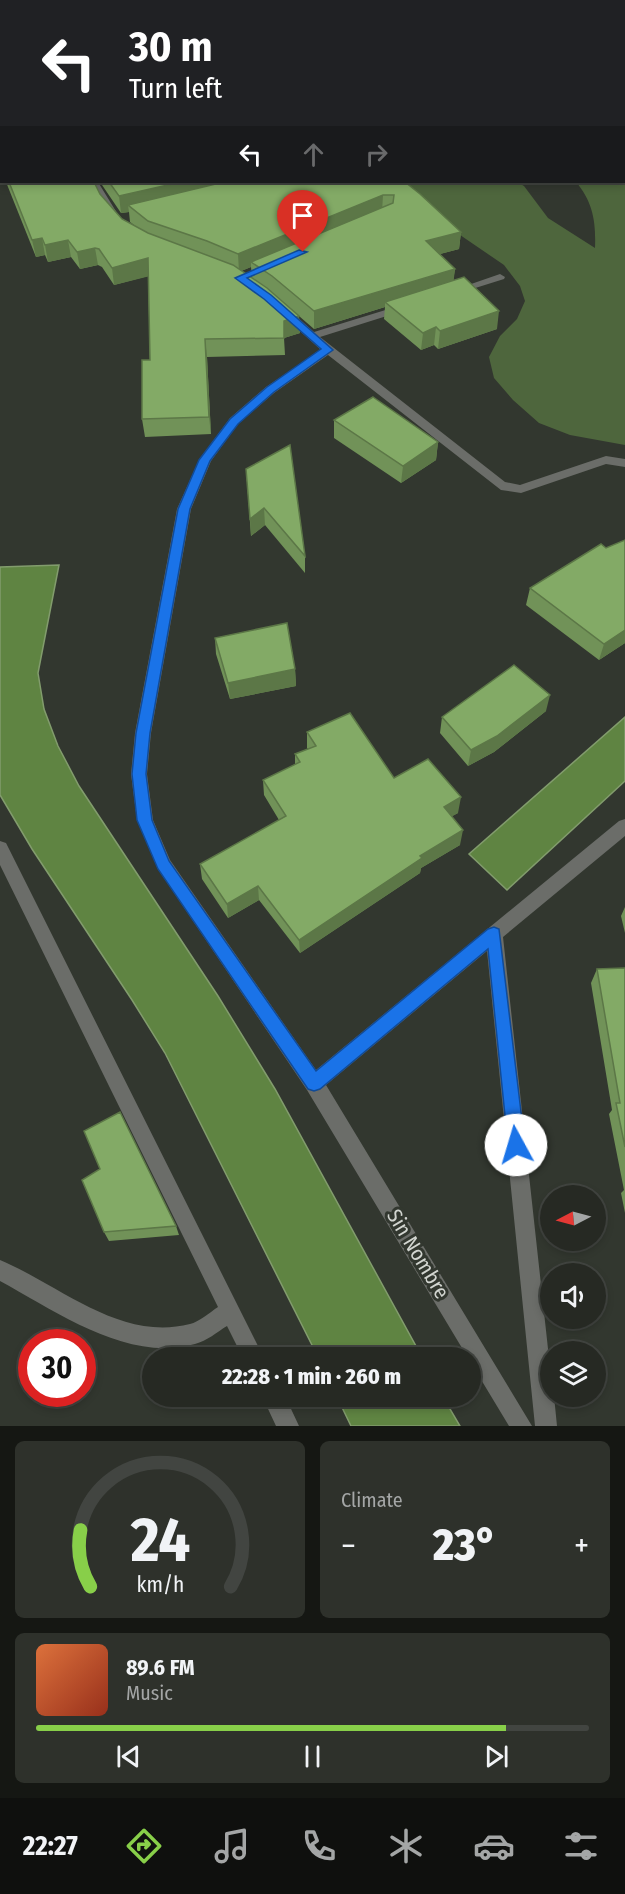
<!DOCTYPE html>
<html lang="en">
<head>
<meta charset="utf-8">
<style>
  :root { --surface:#262923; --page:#2e312b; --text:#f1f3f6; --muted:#a4a6a6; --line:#424541; --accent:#88cf49 }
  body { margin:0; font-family:"Fira Sans Condensed",sans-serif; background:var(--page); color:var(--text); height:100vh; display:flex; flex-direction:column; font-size:22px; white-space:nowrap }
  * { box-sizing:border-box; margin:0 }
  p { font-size:20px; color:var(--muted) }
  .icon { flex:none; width:33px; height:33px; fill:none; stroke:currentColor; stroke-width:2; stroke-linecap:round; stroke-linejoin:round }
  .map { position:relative; height:1426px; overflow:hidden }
  .side { display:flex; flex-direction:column; gap:15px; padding:15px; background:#151713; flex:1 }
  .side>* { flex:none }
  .guide { position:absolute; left:0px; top:0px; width:626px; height:183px; box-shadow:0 3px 9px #0003,0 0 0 2px var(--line); background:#202124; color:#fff; overflow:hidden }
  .needle { width:39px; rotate:264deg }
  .fabs { position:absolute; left:540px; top:1185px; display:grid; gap:12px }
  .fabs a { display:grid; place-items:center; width:66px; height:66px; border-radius:50%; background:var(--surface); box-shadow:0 3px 9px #0003,0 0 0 2px var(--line); font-size:30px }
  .speed { position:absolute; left:18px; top:1329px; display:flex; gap:12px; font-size:30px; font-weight:700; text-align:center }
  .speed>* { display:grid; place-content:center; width:78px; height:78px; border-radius:50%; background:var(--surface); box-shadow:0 3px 9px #0003,0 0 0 2px var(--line); line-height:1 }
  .speed .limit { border:9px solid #d22; background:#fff; color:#111 }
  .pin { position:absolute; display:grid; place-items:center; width:51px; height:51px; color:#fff; margin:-62px -26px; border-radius:50% 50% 50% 0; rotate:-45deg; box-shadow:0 0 6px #0007 }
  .pin .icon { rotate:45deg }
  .me { position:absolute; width:66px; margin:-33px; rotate:354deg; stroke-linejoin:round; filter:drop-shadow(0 0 4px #0008) }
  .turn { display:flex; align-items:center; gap:21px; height:126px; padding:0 30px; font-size:27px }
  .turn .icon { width:78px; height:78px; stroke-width:2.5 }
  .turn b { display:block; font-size:42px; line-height:51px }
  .lanes { display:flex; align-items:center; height:57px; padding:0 30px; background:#0003; justify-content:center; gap:30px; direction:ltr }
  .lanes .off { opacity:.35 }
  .big { font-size:45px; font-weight:800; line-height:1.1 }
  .side .widget { flex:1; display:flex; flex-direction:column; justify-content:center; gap:9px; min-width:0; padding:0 21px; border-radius:9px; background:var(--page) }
  .side .dial { align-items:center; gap:0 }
  .dial svg { height:156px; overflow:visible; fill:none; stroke:var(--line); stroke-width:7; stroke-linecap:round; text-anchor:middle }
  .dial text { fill:var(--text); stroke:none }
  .song { display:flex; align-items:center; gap:18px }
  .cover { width:72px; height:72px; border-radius:9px; background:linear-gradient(135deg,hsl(20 70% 55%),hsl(10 70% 35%)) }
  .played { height:6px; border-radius:3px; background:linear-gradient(90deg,var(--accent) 85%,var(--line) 85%) }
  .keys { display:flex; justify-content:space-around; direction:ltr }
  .heat { display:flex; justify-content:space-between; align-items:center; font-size:33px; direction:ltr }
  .side .tiles { flex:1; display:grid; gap:15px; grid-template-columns:1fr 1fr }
  .widget:last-child { grid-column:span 2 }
  .trip { position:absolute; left:142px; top:1347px; width:339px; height:60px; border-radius:30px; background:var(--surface); box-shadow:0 3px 9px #0003,0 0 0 2px var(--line); font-weight:800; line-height:60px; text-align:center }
  .tab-bar { display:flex; height:96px; justify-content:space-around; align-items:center; background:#0f100e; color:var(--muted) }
  .tab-bar .icon { width:42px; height:42px }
  .tab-bar .current { color:var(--accent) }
  .tab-bar b { font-size:27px; color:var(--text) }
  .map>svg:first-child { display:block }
  .green { fill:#4e663d }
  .water { fill:#5f8442; stroke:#829c6d; stroke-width:1.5 }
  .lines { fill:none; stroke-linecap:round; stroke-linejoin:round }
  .minor { fill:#6b6d69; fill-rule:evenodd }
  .wall { fill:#719258; fill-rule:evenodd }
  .shaded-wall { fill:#5c7747 }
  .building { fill:#83aa66; stroke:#5c7747; stroke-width:1.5 }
  .route { fill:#1a73e8; stroke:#114b97; stroke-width:1.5 }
  .labels { text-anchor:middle; stroke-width:6; stroke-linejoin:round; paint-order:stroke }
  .near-street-label { font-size:21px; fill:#d2d5d0; stroke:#32372f }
</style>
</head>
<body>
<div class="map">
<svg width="625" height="1426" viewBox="0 0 625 1426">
  <rect width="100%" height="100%" fill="#32372f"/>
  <path class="green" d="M473 0H625V445L570 435 539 423 513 400 494 378 489 357 500 336 517 319 525 301 520 286 504 265 463 237 392 182H517L524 186 548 218 595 248C596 222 593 202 576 182H624V2Z"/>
  <path class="water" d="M59 565 38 673 44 709 58 746 79 786 218 996 275 1089 422 1357H318L165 1053 132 1000 32 849 0 795V567Z
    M625 717V781L507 890 469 854Z
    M337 1397H443L460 1426H351Z"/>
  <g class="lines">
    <path class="minor" d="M0 62H2L0 68Z
      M88 182H98L117 213 116 215H108Z
      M500 274 505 277 504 279 453 295 448 292Z
      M405 304 411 307 409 309 320 337 505 482 520 485 606 456 625 459V467L606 464 521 493 501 490 328 355 274 393 238 424 211 461 191 509 151 733 147 774 153 820 170 860 316 1070 619 821 625 819V836L503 937 550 1367V1396H554L557 1426H535L487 951 326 1085 532 1426H509L471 1363V1358H468L307 1090 158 869 137 820 131 774 135 733 177 509 199 460 230 418 266 387 321 350 280 313V309H288L314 332Z
      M0 841 6 843 264 1358H243L227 1326C217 1332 207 1341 195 1344 128 1363 57 1312 0 1281V1260C60 1285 120 1342 190 1324 199 1322 209 1313 218 1307L0 865Z
      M262 1396H285L299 1426H276Z"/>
  </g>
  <path class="wall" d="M624 60H625V97L624 95Z
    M6 182H94L100 194 122 219 134 225 130 222 129 212 121 213 100 182H405L461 232 459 249 440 254 455 269 453 281 497 329 438 349 434 345 421 350 384 319 385 307 314 329 299 316 300 333 284 338 285 355 207 357 211 434 145 437 142 419 150 360 148 276 114 285 102 267 98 265 80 269 71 257 48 262 45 255 36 257ZM251 267 252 278 241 271Z
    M334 420 438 442 436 460 401 483 334 438Z
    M246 469 305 556V573L265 525 251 536Z
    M530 588 625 643 599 660 526 605Z
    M215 638 295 669 296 686 230 699 216 654Z
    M546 711 494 752 468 766 440 733 442 717Z
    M307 732 458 813 452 816 460 845 421 868 420 873 300 953 259 900 228 918 202 879 200 864 279 820 264 795 263 780 295 765V754L308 749 307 748Z
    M625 907V933L621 916Z
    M625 968V1213L621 1193 624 1190 609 1114 612 1110 591 983 597 969Z
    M176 1226 179 1235 109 1241 104 1232Z"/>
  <path class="shaded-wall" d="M298 0H349V2H288Z
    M181 182H254L128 205 129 212 121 213 119 196Z
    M383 195 382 212 251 262V267L239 272 238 254Z
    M461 232 459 249 425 258 426 241Z
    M42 238 45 255 36 257 32 240Z
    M68 240 71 257 48 262 45 245Z
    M95 248 98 265 80 269 77 252Z
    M148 258 150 276 114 285 112 268Z
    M455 269 453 286 385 302V307L314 329V311Z
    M499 311 497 329 438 349 440 331Z
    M299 316 300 333 284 338V321Z
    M436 327 434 345 421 350 423 333Z
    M205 339 207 357 211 434 209 417Z
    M438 442 436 460 401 483 403 466Z
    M264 508 265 525 251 536 250 519Z
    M625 630V643L599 660 604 644Z
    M295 669 296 686 230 699 228 683Z
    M550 695 546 711 494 752 468 766 471 750Z
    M461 797 458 813 442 822 444 807Z
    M463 830 460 845 421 868 420 873 300 953 299 940 420 856Z
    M258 886 259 900 228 918 227 904Z"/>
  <path class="building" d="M94 0H298L288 2H94Z
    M624 60H625V75L624 74Z
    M0 69H2V164L0 160Z
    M9 182H94L100 194 122 219 148 233 233 265 267 288 299 316 284 321V338L205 339 209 417 142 419V360H150L148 258 112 268 99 249 95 248 77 252 68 240 45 245 42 238 32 240Z
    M109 182H181L119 196Z
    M224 182H405L420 194 461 232 426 241 455 269 314 311 272 276 251 262 393 203 394 195H383L238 254 207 241 148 221 128 205Z
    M464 277 499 311 440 331 436 327 423 333 385 302Z
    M373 397 438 442 403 466 334 420Z
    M290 445 305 556 264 508 250 519 246 469Z
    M625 540V630L604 644 530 588 601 544 606 548Z
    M287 623 295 669 228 683 215 638Z
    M514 665 550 695 497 736 471 750 442 717Z
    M350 713 394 778 428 759 461 797 444 807 463 830 420 856 422 858 299 940 258 886 227 904 200 864 286 816 263 780 300 762 295 754 316 746 307 732Z
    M625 968V1147L616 1103H620L597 969Z
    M120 1112 176 1226 104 1232 82 1180 100 1169 84 1131Z"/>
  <path class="route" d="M299 250 307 252 247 278 271 295 333 350 274 392 238 424 210 461 190 509 150 733 146 774 152 820 169 861 316 1071 488 929 494 927 499 929 525 1145 522 1151 516 1154 510 1151 508 1145 488 949 320 1089 314 1091 308 1089 158 869 137 820 132 774 136 733 178 509 199 460 230 419 267 387 321 349 264 299 235 278Z"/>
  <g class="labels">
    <g class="near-street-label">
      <text transform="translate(418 1254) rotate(59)" y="7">Sin Nombre</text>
    </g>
  </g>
</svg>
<div class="fabs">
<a><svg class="needle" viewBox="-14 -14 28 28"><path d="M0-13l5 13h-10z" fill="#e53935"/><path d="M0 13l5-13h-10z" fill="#a4a6a6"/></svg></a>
<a><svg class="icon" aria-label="sound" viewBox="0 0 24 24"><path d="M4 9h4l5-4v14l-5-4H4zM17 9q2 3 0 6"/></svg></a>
<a><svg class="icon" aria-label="layers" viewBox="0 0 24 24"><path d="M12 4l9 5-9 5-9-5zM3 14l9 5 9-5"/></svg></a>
</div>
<div class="speed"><div class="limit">30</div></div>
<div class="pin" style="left:303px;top:252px;background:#d93025"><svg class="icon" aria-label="arrive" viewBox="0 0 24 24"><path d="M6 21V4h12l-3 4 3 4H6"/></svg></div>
<svg class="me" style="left:516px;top:1145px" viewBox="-20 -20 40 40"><circle r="19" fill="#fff"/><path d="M0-13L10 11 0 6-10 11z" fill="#1a73e8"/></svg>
<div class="trip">22:28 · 1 min · 260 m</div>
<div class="guide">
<div class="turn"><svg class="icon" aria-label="left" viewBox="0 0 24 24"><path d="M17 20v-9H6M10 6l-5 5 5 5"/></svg><div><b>30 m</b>Turn left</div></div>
<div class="lanes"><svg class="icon" aria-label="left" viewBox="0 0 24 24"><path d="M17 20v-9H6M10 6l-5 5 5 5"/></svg><svg class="icon off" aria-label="ahead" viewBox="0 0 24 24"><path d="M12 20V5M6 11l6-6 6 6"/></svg><svg class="icon off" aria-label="right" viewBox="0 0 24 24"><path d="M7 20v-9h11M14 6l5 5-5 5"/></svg></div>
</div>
</div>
<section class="side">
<div class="tiles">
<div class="widget dial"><svg viewBox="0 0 100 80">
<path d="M14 69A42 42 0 1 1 86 69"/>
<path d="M14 69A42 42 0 0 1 9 40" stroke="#88cf49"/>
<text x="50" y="56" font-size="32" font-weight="700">24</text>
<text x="50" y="72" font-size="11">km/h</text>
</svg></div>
<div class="widget"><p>Climate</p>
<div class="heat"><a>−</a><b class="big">23°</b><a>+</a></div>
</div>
<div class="widget">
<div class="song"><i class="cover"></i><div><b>89.6 FM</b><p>Music</p></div></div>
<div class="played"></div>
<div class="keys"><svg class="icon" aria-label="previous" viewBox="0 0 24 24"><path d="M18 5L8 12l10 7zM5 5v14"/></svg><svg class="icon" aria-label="pause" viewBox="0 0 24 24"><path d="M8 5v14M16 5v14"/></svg><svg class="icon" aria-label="next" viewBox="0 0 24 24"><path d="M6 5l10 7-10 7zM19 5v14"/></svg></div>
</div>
</div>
</section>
<nav class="tab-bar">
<b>22:27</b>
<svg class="icon current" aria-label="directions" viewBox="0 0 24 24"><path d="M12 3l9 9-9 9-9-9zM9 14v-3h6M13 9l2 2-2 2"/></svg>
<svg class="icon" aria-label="music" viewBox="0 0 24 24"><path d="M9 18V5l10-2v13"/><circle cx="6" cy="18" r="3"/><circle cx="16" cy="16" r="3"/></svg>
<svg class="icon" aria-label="phone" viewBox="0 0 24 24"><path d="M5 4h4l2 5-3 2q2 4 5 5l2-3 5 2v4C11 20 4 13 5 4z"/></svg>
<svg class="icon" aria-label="climate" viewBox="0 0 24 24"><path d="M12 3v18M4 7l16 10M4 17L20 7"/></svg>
<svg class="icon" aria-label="car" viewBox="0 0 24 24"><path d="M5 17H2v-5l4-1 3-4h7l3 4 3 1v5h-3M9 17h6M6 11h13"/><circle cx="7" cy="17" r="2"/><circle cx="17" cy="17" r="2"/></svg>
<svg class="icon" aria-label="filters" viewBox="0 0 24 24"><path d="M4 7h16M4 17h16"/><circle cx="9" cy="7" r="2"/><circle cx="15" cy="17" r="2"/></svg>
</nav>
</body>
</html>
